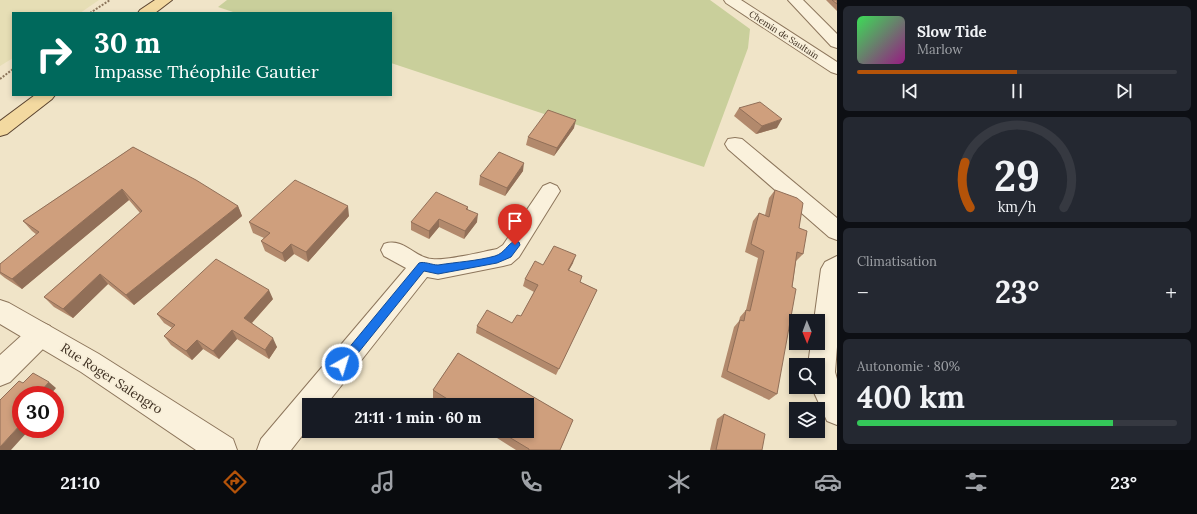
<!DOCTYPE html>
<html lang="fr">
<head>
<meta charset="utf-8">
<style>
  :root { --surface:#171b24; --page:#242831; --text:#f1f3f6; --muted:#9ea1a6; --line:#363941; --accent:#b45309 }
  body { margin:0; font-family:Lora,serif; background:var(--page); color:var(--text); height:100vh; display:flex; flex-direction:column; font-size:15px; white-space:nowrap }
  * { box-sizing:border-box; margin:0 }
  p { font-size:13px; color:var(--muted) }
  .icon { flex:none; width:22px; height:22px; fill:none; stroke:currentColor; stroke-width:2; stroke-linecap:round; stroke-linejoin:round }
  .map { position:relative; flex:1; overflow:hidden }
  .details { display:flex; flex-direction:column; gap:6px; padding:6px; background:#0d0f14; width:360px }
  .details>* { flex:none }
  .banner { position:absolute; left:12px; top:12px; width:380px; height:84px; border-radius:0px; box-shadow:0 2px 6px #0003; background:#00695c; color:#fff; overflow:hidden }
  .needle { width:26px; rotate:179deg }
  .buttons { position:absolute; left:789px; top:314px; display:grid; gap:8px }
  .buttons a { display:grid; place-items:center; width:36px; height:36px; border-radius:0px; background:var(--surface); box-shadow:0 2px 6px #0003; font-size:20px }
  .speed { position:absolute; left:12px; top:386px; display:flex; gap:8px; font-size:20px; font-weight:700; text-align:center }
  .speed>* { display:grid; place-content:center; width:52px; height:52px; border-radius:50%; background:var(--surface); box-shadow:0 2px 6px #0003; line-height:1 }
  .speed .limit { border:6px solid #d22; background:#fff; color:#111 }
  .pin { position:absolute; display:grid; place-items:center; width:34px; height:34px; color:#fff; margin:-41px -17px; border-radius:50% 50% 50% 0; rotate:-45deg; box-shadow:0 0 4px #0007 }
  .pin .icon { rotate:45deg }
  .me { position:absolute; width:44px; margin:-22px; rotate:39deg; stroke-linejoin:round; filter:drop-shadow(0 0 3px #0008) }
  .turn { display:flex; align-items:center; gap:14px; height:84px; padding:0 16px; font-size:18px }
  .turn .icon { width:52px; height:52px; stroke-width:2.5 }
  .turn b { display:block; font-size:28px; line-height:34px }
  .big { font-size:30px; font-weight:800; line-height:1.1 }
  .details .widget { flex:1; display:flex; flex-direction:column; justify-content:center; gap:6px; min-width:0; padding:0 14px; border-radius:6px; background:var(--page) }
  .details .dial { align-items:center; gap:0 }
  .dial svg { height:104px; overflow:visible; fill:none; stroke:var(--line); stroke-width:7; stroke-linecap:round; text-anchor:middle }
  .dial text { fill:var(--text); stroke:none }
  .song { display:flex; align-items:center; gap:12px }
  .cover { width:48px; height:48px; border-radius:6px; background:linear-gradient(135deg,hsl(130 70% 55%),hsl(310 70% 35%)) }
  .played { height:4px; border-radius:2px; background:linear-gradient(90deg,var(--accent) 50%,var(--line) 50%) }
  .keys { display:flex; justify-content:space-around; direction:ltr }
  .heat { display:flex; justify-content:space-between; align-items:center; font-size:22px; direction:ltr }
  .charge { height:6px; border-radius:3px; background:linear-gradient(90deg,#34c759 80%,var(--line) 0) }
  .trip { position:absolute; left:302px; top:398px; width:232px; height:40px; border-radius:0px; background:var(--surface); box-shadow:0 2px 6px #0003; font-weight:800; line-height:40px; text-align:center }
  .menu { display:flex; height:64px; justify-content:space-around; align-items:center; background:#090b0e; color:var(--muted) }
  .menu .icon { width:28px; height:28px }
  .menu .active { color:var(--accent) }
  .menu b { font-size:18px; color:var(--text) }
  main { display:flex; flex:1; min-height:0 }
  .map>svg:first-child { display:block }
  .farmland { fill:#e6deb5 }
  .green { fill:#c9cf9b }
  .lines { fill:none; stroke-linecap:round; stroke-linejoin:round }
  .minor-casing { stroke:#8d765c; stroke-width:2 }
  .tertiary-casing { stroke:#8d765c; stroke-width:2 }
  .primary-casing { stroke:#5b4430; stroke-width:2 }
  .path { stroke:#8d765c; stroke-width:2; stroke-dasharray:2 1.5; stroke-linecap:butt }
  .minor { fill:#faf1dc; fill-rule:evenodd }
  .tertiary { fill:#faf1dc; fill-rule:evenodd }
  .primary { fill:#f3d9a0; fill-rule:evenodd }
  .wall { fill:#b2896c }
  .shaded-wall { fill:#916f58 }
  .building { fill:#cf9f7d; stroke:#916f58 }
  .route { fill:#1a73e8; stroke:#114b97 }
  .labels { text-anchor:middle; stroke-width:3.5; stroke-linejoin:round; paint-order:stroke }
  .far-street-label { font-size:9px; fill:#3d2e20; stroke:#f7eed8 }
  .near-street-label { font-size:13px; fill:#3d2e20; stroke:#f7eed8 }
</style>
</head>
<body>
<main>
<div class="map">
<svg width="837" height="450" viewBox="0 0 837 450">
  <rect width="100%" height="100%" fill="#f0e4c8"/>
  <path class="farmland" d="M0 0H99L80 13H13V58L0 66Z"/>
  <path class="green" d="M227 0H710L750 29 748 48 704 167 391 63V13H236L218 7Z"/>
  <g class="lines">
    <g class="minor-casing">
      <path id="minor" d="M724 0H741L837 62V74L831 72 726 3Z
        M788 0H803L837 34V48L831 46Z
        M735 138 742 139 837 218V240L829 237 728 149 725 144 728 139Z
        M550 183 557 186 560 191 519 257 511 264 503 266 438 279 427 277 326 405H309V427L291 450H257L261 439 406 268 384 256 381 250 384 244C404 237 414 258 432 259 447 261 481 252 497 249L503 245 543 186Z
        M837 256V347L835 372 837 379V425L827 421 812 388 818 387V365H808L811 343H818V321H814L821 269 825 262Z
        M41 322 50 326 54 334 50 342 10 382 0 386V355L32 326Z"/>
    </g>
    <g class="tertiary-casing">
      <path id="tertiary" d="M0 300 9 303 99 354 233 439 237 450H196L81 372 0 324Z"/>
    </g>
    <g class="primary-casing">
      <path id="primary" d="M155 0H172L155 13H138L140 10Z
        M35 95H55L52 99 7 134 0 136V121Z"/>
    </g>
    <path class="path" d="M90 13 110 0
      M0 79 13 69"/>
    <use href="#minor" class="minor"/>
    <use href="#tertiary" class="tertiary"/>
    <use href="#primary" class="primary"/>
  </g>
  <path class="wall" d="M826 0H837V11Z
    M739 108 777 128 756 134 734 116Z
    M574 128 554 156 526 145 528 137Z
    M133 147 238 206 242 216 134 305 108 284 73 318 54 307 44 297 140 213 129 200 22 289 5 278 0 274V264L37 235 32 231 23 221Z
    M523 171 505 196 479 185 480 176Z
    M775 190 799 228 803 254 796 261 777 394 769 400 721 377 734 327 739 321 740 317 746 310 758 258 745 252 753 221 759 213 765 215 769 198Z
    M468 207V210L477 222 464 239 439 227 429 239 411 230V222Z
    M349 216 308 262 294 254 285 262 265 251 261 241 264 238 253 233 249 222Z
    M573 263 569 270 580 282 597 290 556 375 476 333 477 326 512 323 521 316 534 292 523 286 525 279 543 265Z
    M273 299 252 323 277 347 269 359 237 339 219 359 203 349 192 360 171 345 164 336 172 328 164 323 157 314Z
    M458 353 573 420 560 450H516L486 431H527V405H444L433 398V390Z
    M724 414 762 450H710L717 419Z"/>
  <path class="shaded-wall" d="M782 119 777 128 756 134 762 126Z
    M576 120 574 128 554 156 557 148Z
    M524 163 523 171 505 196 507 188Z
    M122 189 129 200 22 289 12 279Z
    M238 206 242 216 134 305 126 295Z
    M348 206 349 216 308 262 306 252Z
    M478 214 477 222 464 239 465 231Z
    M439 219V227L429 239V231Z
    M291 244 294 254 285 262 282 253Z
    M576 255 573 263 565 277 568 270Z
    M100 274 108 284 73 318 63 309Z
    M269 290 273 299 248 327 244 318Z
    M232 330 237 339 219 359 213 351Z
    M273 338 277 347 269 359 265 350Z
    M197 340 203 349 192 360 186 351Z
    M49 382 56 388 50 395H42L39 393Z
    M55 404 60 407 55 412Z
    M21 424V429H30L11 450H0V447Z"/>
  <path class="building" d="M832 0H837V4Z
    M760 102 782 119 762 126 739 108Z
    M548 110 576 120 557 148 528 137Z
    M133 147 196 180 238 206 126 295 100 274 63 309 44 297 142 211 122 189 12 279 0 272V264L39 232 23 221Z
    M499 152 524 163 507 188 480 176Z
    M295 180 348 206 306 252 291 244 282 253 261 241 270 233 249 222Z
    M775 190 797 198 803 203 799 228 807 231 803 254 797 252 792 287 796 289 777 394 727 371 740 320 744 321 746 310 750 311 764 251 751 244 759 213 769 217Z
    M436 192 468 207 466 209 478 214 465 231 439 219 429 231 411 222Z
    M554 246 576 255 568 270 582 276 580 282 597 290 559 369 477 326 487 310 512 323 517 315 521 316 538 285 525 279 535 261 543 265Z
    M216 259 269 290 244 318 273 338 265 350 232 330 213 351 197 340 186 351 164 336 175 325 157 314Z
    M458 353 573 420 560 450H529V449L499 431H527V405H457L433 390Z
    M33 373 49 382 39 393 42 395H21V424L0 447V400L19 381 23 383Z
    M724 414 765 434 762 450H716Z"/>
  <path class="route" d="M515 241 519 242 520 245 511 257 497 263 438 274 424 271 346 368 342 369 338 368 337 364 338 361 419 263C424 261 432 265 438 265 457 262 477 261 495 256 505 253 507 244 515 241Z"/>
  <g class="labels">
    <g class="far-street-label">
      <text transform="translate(784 35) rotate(33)" y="3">Chemin de Saultain</text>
    </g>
    <g class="near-street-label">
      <text transform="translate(112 378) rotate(33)" y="5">Rue Roger Salengro</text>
    </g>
  </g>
</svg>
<div class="buttons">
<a><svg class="needle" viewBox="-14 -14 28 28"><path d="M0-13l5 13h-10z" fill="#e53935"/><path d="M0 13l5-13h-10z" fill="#9ea1a6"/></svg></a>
<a><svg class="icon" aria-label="search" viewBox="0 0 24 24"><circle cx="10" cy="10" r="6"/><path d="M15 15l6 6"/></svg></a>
<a><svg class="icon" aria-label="layers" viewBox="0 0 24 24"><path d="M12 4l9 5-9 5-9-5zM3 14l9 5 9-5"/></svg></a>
</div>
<div class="speed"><div class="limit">30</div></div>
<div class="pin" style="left:515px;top:245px;background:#d93025"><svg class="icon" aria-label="arrive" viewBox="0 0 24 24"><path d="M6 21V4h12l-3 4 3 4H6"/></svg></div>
<svg class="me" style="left:342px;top:364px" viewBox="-20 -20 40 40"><circle r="17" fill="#1a73e8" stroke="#fff" stroke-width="3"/><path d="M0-11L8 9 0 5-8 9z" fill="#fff"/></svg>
<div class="trip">21:11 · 1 min · 60 m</div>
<div class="banner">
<div class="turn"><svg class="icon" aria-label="right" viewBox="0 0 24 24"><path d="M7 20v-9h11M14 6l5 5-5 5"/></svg><div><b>30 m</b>Impasse Théophile Gautier</div></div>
</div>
</div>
<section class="details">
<div class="widget">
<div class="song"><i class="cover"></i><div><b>Slow Tide</b><p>Marlow</p></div></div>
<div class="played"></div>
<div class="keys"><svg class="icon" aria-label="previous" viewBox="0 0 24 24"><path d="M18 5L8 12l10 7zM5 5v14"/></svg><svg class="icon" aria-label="pause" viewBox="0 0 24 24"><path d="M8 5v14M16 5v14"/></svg><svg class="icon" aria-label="next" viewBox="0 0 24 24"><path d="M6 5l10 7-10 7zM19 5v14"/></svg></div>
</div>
<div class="widget dial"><svg viewBox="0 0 100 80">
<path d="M14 69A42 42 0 1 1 86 69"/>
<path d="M14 69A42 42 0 0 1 10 34" stroke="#b45309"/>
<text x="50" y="56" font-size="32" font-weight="700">29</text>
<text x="50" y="72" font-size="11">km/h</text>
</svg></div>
<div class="widget"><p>Climatisation</p>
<div class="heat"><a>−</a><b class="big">23°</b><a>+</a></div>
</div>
<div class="widget"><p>Autonomie · 80%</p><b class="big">400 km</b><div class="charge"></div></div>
</section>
</main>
<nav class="menu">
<b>21:10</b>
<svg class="icon active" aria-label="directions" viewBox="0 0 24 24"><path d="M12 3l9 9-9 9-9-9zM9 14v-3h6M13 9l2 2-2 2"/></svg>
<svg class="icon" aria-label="music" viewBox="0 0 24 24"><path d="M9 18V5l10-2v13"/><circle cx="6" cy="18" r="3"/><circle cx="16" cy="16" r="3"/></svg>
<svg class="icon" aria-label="phone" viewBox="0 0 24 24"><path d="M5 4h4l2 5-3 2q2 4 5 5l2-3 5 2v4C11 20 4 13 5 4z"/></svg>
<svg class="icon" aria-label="climate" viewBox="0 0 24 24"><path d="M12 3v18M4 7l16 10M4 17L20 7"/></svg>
<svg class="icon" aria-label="car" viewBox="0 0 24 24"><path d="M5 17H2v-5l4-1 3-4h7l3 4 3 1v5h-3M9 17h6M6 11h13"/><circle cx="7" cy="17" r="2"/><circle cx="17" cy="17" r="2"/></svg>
<svg class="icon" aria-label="filters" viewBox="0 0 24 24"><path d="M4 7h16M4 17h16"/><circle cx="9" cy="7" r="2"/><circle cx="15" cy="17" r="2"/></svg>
<b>23°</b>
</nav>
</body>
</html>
